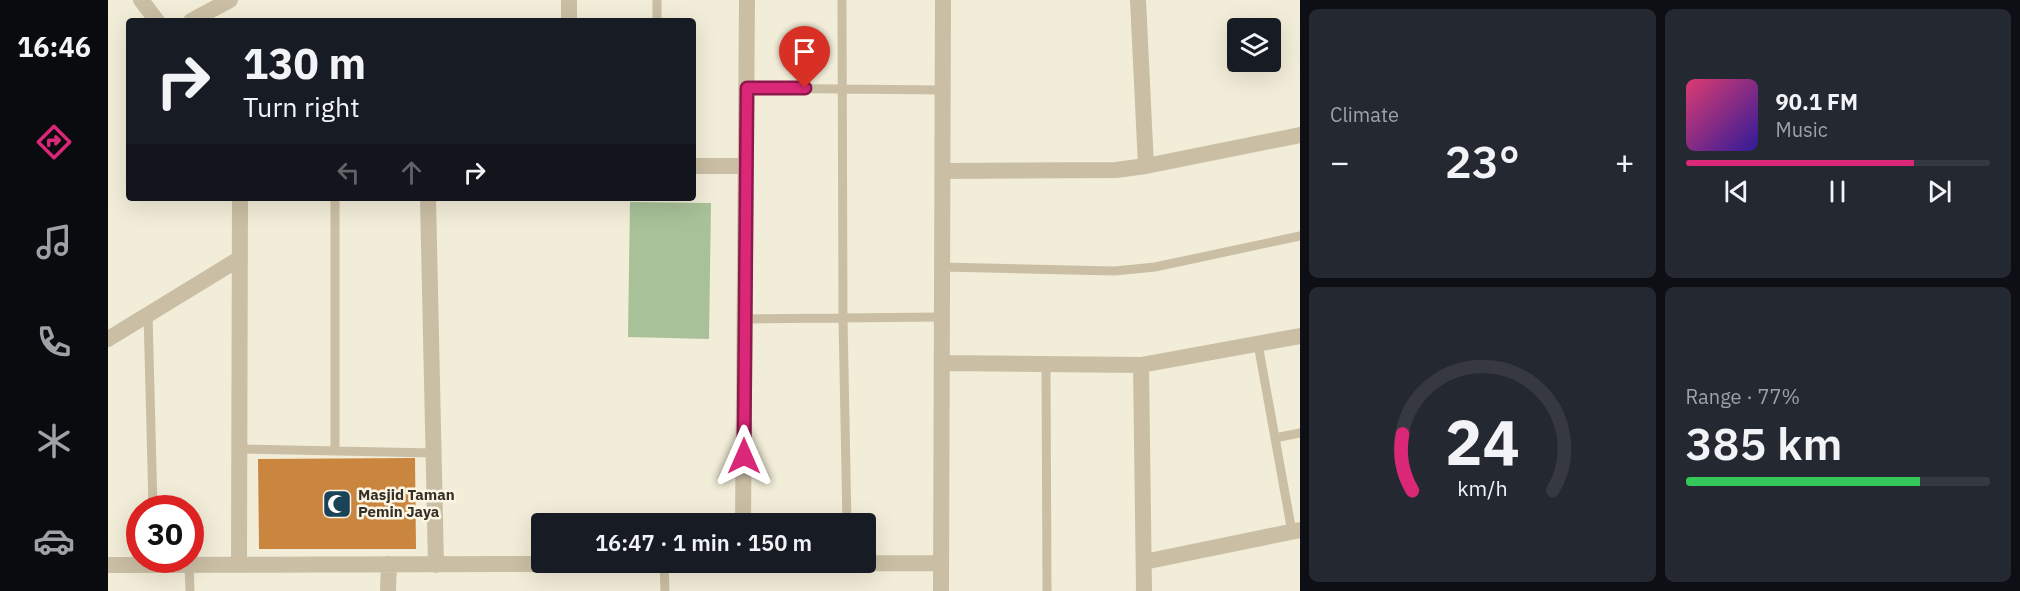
<!DOCTYPE html>
<html lang="en">
<head>
<meta charset="utf-8">
<style>
  :root { --surface:#171b24; --page:#242831; --text:#f1f3f6; --muted:#9ea1a6; --line:#363941; --accent:#db2777 }
  body { margin:0; font-family:"IBM Plex Sans",sans-serif; background:var(--page); color:var(--text); height:100vh; display:flex; flex-direction:column; font-size:22px; white-space:nowrap }
  * { box-sizing:border-box; margin:0 }
  p { font-size:20px; color:var(--muted) }
  .icon { flex:none; width:33px; height:33px; fill:none; stroke:currentColor; stroke-width:2; stroke-linecap:round; stroke-linejoin:round }
  .map { position:relative; flex:1; overflow:hidden }
  .side { display:flex; flex-direction:column; gap:9px; padding:9px; background:#0d0f14; width:720px }
  .side>* { flex:none }
  .top-card { position:absolute; left:18px; top:18px; width:570px; height:183px; border-radius:6px; box-shadow:0 6px 24px #0002; background:#171b24; color:var(--text); overflow:hidden }
  .buttons { position:absolute; left:1119px; top:18px; display:grid; gap:12px }
  .buttons a { display:grid; place-items:center; width:54px; height:54px; border-radius:6px; background:var(--surface); box-shadow:0 6px 24px #0002; font-size:30px }
  .speed { position:absolute; left:18px; top:495px; display:flex; gap:12px; font-size:30px; font-weight:700; text-align:center }
  .speed>* { display:grid; place-content:center; width:78px; height:78px; border-radius:50%; background:var(--surface); box-shadow:0 6px 24px #0002; line-height:1 }
  .speed .limit { border:9px solid #d22; background:#fff; color:#111 }
  .pin { position:absolute; display:grid; place-items:center; width:51px; height:51px; color:#fff; margin:-62px -26px; border-radius:50% 50% 50% 0; rotate:-45deg; box-shadow:0 0 6px #0007 }
  .pin .icon { rotate:45deg }
  .me { position:absolute; width:66px; margin:-33px; rotate:0deg; stroke-linejoin:round; filter:drop-shadow(0 0 4px #0008) }
  .turn { display:flex; align-items:center; gap:21px; height:126px; padding:0 18px; font-size:27px }
  .turn .icon { width:78px; height:78px; stroke-width:2.5 }
  .turn b { display:block; font-size:42px; line-height:51px }
  .lanes { display:flex; align-items:center; height:57px; padding:0 18px; background:#0003; justify-content:center; gap:30px; direction:ltr }
  .lanes .off { opacity:.35 }
  .big { font-size:45px; font-weight:600; line-height:1.1 }
  .side .tile { flex:1; display:flex; flex-direction:column; justify-content:center; gap:9px; min-width:0; padding:0 21px; border-radius:9px; background:var(--page) }
  .side .dial { align-items:center; gap:0 }
  .dial svg { height:156px; overflow:visible; fill:none; stroke:var(--line); stroke-width:7; stroke-linecap:round; text-anchor:middle }
  .dial text { fill:var(--text); stroke:none }
  .song { display:flex; align-items:center; gap:18px }
  .cover { width:72px; height:72px; border-radius:9px; background:linear-gradient(135deg,hsl(340 70% 55%),hsl(250 70% 35%)) }
  .played { height:6px; border-radius:3px; background:linear-gradient(90deg,var(--accent) 75%,var(--line) 75%) }
  .keys { display:flex; justify-content:space-around; direction:ltr }
  .heat { display:flex; justify-content:space-between; align-items:center; font-size:33px; direction:ltr }
  .charge { height:9px; border-radius:4px; background:linear-gradient(90deg,#34c759 77%,var(--line) 0) }
  .side .tiles { flex:1; display:grid; gap:9px; grid-template-columns:repeat(2,1fr) }
  .trip { position:absolute; left:423px; top:513px; width:345px; height:60px; border-radius:6px; background:var(--surface); box-shadow:0 6px 24px #0002; font-weight:600; line-height:60px; text-align:center }
  main { display:flex; flex:1; min-height:0 }
  .dock { display:flex; flex-direction:column; width:108px; justify-content:space-around; align-items:center; background:#090b0e; color:var(--muted) }
  .dock .icon { width:42px; height:42px }
  .dock .current { color:var(--accent) }
  .dock b { font-size:27px; color:var(--text) }
  .map>svg:first-child { display:block }
  .green { fill:#a8c198 }
  .building { fill:#ca853e }
  .lines { fill:none; stroke-linecap:round; stroke-linejoin:round }
  .service { stroke:#cabfa4; stroke-width:9 }
  .minor { stroke:#cabfa4; stroke-width:16 }
  .route-casing { stroke:#8e194d; stroke-width:15 }
  .route { stroke:#db2777; stroke-width:10 }
  .labels { text-anchor:middle; stroke-width:5; stroke-linejoin:round; paint-order:stroke }
  .poi-label { font-size:15px; font-weight:bold; fill:#352f26; stroke:#faf5e4; text-anchor:start }
</style>
</head>
<body>
<main>
<nav class="dock">
<b>16:46</b>
<svg class="icon current" aria-label="directions" viewBox="0 0 24 24"><path d="M12 3l9 9-9 9-9-9zM9 14v-3h6M13 9l2 2-2 2"/></svg>
<svg class="icon" aria-label="music" viewBox="0 0 24 24"><path d="M9 18V5l10-2v13"/><circle cx="6" cy="18" r="3"/><circle cx="16" cy="16" r="3"/></svg>
<svg class="icon" aria-label="phone" viewBox="0 0 24 24"><path d="M5 4h4l2 5-3 2q2 4 5 5l2-3 5 2v4C11 20 4 13 5 4z"/></svg>
<svg class="icon" aria-label="climate" viewBox="0 0 24 24"><path d="M12 3v18M4 7l16 10M4 17L20 7"/></svg>
<svg class="icon" aria-label="car" viewBox="0 0 24 24"><path d="M5 17H2v-5l4-1 3-4h7l3 4 3 1v5h-3M9 17h6M6 11h13"/><circle cx="7" cy="17" r="2"/><circle cx="17" cy="17" r="2"/></svg>
</nav>
<div class="map">
<svg width="1192" height="591" viewBox="0 0 1192 591">
  <rect width="100%" height="100%" fill="#f2edd8"/>
  <path class="green" d="M522 202 603 203 601 339 520 337Z"/>
  <path class="building" d="M307 458 308 549H151L150 459Z"/>
  <g class="lines">
    <path class="service" d="M734 0 735 318 739 524
      M549 21V0
      M639 88 834 90
      M227 198V451
      M835 267 1007 271 1047 267 1192 236
      M40 314 45 508
      M636 319 834 317
      M1150 344 1184 532
      M938 365 939 591
      M1167 438 1192 433
      M131 449 325 453
      M556 564 557 591
      M81 565 82 591"/>
    <path class="minor" d="M33 0 49 21
      M461 0V21
      M1030 0 1038 166
      M83 21 122 0
      M585 166H637
      M835 171 1008 170 1038 166 1192 135
      M320 198 328 565
      M0 339 131 259
      M834 363 1033 365 1192 336
      M1033 365 1036 591
      M635 524 639 0
      M1036 562 1192 530
      M0 565 832 563
      M131 565 132 198
      M280 591 281 564
      M833 591 835 0"/>
  </g>
  <g class="lines">
    <g class="route-casing">
      <path id="route" d="M636 456 639 88H697"/>
    </g>
    <use href="#route" class="route"/>
  </g>
  <defs>
    <g id="mosque-square" transform="scale(1.5)"><rect x="-9" y="-9" width="18" height="18" rx="4" fill="#1a4358" stroke="#faf5e4"/><path d="M3.5-4.9A6 6 0 1 0 3.5 4.9A5 5 0 1 1 3.5-4.9Z" fill="#fff"/></g>
  </defs>
  <g fill-rule="evenodd">
    <use href="#mosque-square" x="229" y="504"/>
  </g>
  <g class="labels">
    <g class="poi-label">
      <text x="250" y="500">Masjid Taman<tspan x="250" dy="17">Pemin Jaya</tspan></text>
    </g>
  </g>
</svg>
<div class="buttons">
<a><svg class="icon" aria-label="layers" viewBox="0 0 24 24"><path d="M12 4l9 5-9 5-9-5zM3 14l9 5 9-5"/></svg></a>
</div>
<div class="speed"><div class="limit">30</div></div>
<div class="pin" style="left:697px;top:88px;background:#d93025"><svg class="icon" aria-label="arrive" viewBox="0 0 24 24"><path d="M6 21V4h12l-3 4 3 4H6"/></svg></div>
<svg class="me" style="left:636px;top:456px" viewBox="-20 -20 40 40"><path d="M0-17L14 15 0 8-14 15z" fill="#db2777" stroke="#fff" stroke-width="4"/></svg>
<div class="trip">16:47 · 1 min · 150 m</div>
<div class="top-card">
<div class="turn"><svg class="icon" aria-label="right" viewBox="0 0 24 24"><path d="M7 20v-9h11M14 6l5 5-5 5"/></svg><div><b>130 m</b>Turn right</div></div>
<div class="lanes"><svg class="icon off" aria-label="left" viewBox="0 0 24 24"><path d="M17 20v-9H6M10 6l-5 5 5 5"/></svg><svg class="icon off" aria-label="ahead" viewBox="0 0 24 24"><path d="M12 20V5M6 11l6-6 6 6"/></svg><svg class="icon" aria-label="right" viewBox="0 0 24 24"><path d="M7 20v-9h11M14 6l5 5-5 5"/></svg></div>
</div>
</div>
<section class="side">
<div class="tiles">
<div class="tile"><p>Climate</p>
<div class="heat"><a>−</a><b class="big">23°</b><a>+</a></div>
</div>
<div class="tile">
<div class="song"><i class="cover"></i><div><b>90.1 FM</b><p>Music</p></div></div>
<div class="played"></div>
<div class="keys"><svg class="icon" aria-label="previous" viewBox="0 0 24 24"><path d="M18 5L8 12l10 7zM5 5v14"/></svg><svg class="icon" aria-label="pause" viewBox="0 0 24 24"><path d="M8 5v14M16 5v14"/></svg><svg class="icon" aria-label="next" viewBox="0 0 24 24"><path d="M6 5l10 7-10 7zM19 5v14"/></svg></div>
</div>
<div class="tile dial"><svg viewBox="0 0 100 80">
<path d="M14 69A42 42 0 1 1 86 69"/>
<path d="M14 69A42 42 0 0 1 9 40" stroke="#db2777"/>
<text x="50" y="56" font-size="32" font-weight="700">24</text>
<text x="50" y="72" font-size="11">km/h</text>
</svg></div>
<div class="tile"><p>Range · 77%</p><b class="big">385 km</b><div class="charge"></div></div>
</div>
</section>
</main>
</body>
</html>
